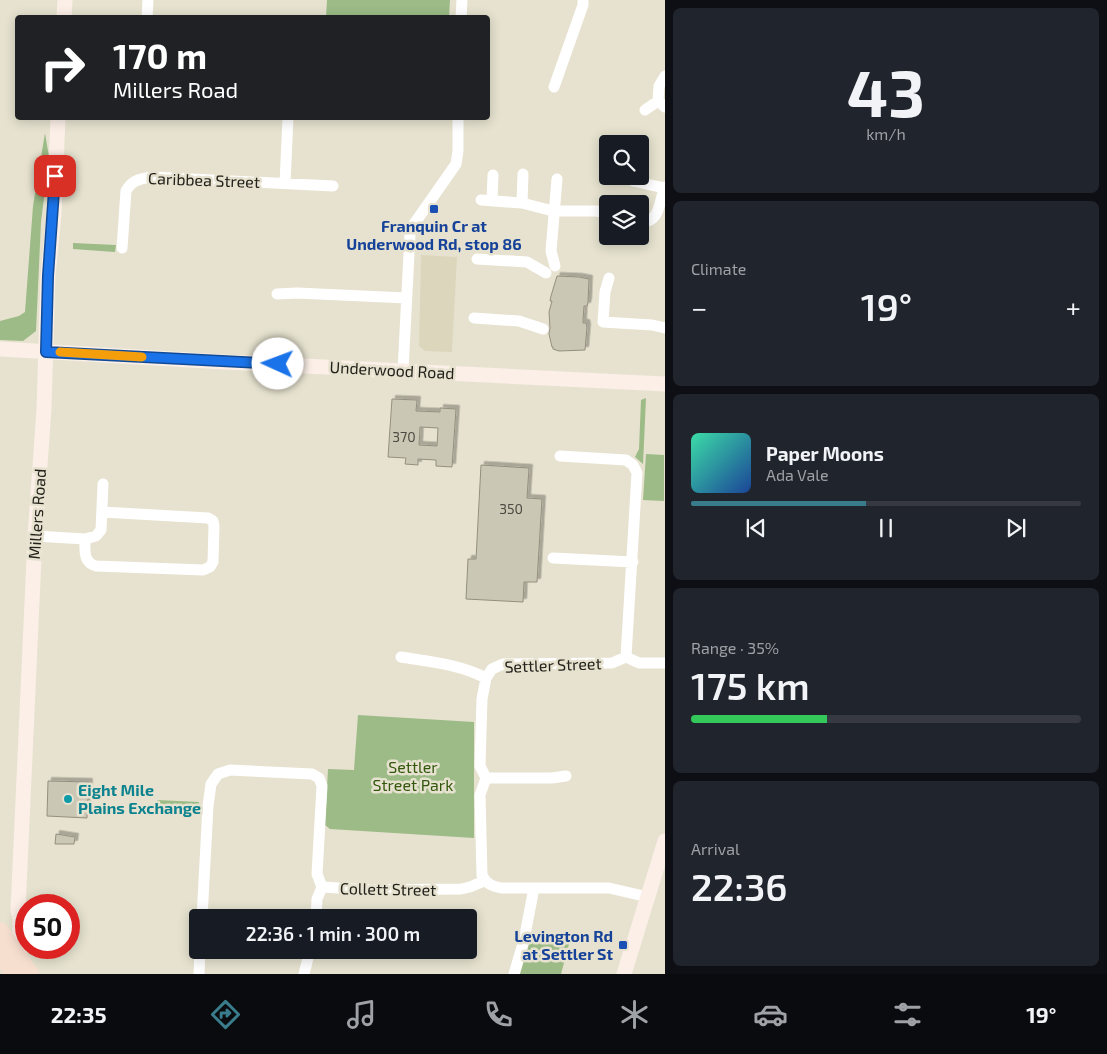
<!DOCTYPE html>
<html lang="en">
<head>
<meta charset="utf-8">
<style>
  :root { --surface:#171b24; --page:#20242c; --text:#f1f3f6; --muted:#9ea1a6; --line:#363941; --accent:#397d8c }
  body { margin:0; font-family:"Exo 2",sans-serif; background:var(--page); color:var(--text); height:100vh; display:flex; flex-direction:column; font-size:19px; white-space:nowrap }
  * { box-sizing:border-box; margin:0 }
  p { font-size:16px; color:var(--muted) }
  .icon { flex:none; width:28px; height:28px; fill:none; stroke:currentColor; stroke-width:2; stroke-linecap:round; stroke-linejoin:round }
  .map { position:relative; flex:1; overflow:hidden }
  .side { display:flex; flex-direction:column; gap:8px; padding:8px; background:#0d0f14; width:442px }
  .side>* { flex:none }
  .guide { position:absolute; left:15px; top:15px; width:475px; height:105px; border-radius:5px; box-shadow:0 2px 12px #0003; background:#202124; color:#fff; overflow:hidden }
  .fabs { position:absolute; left:599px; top:135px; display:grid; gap:10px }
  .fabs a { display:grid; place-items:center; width:50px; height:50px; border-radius:5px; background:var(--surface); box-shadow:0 2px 12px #0003; font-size:25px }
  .speed { position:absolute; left:15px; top:894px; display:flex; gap:10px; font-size:25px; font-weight:700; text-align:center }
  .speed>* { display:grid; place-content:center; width:65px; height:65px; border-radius:50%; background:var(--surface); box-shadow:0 2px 12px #0003; line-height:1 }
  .speed .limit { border:8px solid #d22; background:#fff; color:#111 }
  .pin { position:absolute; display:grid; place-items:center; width:42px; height:42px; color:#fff; margin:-21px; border-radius:10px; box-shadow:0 2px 8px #0006 }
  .me { position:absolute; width:55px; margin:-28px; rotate:272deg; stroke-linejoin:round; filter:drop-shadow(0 0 4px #0008) }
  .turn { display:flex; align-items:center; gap:18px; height:105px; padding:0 15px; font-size:22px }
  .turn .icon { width:65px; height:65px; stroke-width:2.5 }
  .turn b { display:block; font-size:35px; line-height:42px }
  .big { font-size:38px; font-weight:600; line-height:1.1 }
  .side .widget { flex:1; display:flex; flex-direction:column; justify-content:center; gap:8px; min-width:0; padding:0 18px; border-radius:8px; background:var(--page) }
  .side .dial { align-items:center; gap:0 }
  .dial b { font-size:65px; line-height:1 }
  .song { display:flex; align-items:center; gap:15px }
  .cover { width:60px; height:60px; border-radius:8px; background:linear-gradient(135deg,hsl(160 70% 55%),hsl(220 70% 35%)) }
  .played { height:5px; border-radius:2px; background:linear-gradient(90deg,var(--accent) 45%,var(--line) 45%) }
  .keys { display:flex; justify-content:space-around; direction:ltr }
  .heat { display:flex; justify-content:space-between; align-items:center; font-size:28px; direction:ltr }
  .charge { height:8px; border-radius:4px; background:linear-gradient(90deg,#34c759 35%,var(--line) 0) }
  .trip { position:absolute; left:189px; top:909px; width:288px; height:50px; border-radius:5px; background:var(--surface); box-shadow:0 2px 12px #0003; font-weight:600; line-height:50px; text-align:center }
  .tab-bar { display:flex; height:80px; justify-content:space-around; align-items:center; background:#090b0e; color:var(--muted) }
  .tab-bar .icon { width:35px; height:35px }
  .tab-bar .current { color:var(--accent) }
  .tab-bar b { font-size:22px; color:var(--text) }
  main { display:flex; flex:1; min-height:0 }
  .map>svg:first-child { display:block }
  .built { fill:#dcd6bc }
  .green { fill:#9cbb87 }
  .building { fill:#cbc7b5; stroke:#948f7e; fill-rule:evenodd; filter:url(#shadow) }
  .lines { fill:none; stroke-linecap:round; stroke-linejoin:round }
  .street { stroke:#fff; stroke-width:11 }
  .secondary { stroke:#fbefe7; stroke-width:15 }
  .primary { stroke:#f7dfd0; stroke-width:18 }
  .route-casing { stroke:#114b97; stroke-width:12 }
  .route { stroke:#1a73e8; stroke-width:9 }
  .slow { stroke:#f59e0b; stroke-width:9 }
  .transit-dot { fill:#1a4fb4; stroke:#e6e2cf; stroke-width:2 }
  .culture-dot { fill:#0f9aa8; stroke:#e6e2cf; stroke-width:2 }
  .labels { text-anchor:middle; stroke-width:5; stroke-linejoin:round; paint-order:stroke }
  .number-label { font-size:14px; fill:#4c4a41 }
  .street-label { font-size:16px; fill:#22201a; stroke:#e6e2cf }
  .transit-label { font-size:16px; font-weight:bold; fill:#164399; stroke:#e6e2cf }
  .park-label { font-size:16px; fill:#33580d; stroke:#e6e2cf }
  .culture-label { font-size:16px; font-weight:bold; fill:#0d838f; stroke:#e6e2cf; text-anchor:start }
</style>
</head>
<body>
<main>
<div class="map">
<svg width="665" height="974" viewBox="0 0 665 974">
  <defs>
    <filter id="shadow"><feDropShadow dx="3.5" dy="-3.5" stdDeviation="0" flood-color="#0004"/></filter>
  </defs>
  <rect width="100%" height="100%" fill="#e6e2cf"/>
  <path class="built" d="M421 255 457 257 452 352 425 351 419 346Z"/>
  <path class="green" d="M327 0H450L449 17H326Z
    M45 133 49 157 41 222 36 331 23 341 0 340V321L19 316 25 312 33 206Z
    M73 243 116 245 115 252 73 249Z
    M646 398 643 464 635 457 639 449 641 400Z
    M646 454 664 455V501L643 500Z
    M358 715 474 722V838L330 829 325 825 328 769 354 770Z
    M157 800 199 802 198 810 157 807Z
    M571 937 561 974H520L530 941Z"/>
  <path class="building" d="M557 276 579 277 589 279 588 302 587 306H584L583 320V323H586L587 327 585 350 559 351 553 349V347H552L549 334 550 328 549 312 552 301H550L551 296Z
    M392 399 417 400 416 411 440 412V408L456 409 452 467 436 466V460L418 459V465L405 464 406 458 388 457ZM420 427 438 428 437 446 419 445Z
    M481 465 529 468 527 498 542 499 537 582H524L523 602 466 599 468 559H476Z
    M48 781 89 782 87 818 47 816Z
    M56 834 75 837 74 844H55Z"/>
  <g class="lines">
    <path class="street" d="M147 18 148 0
      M461 18 462 0
      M554 87 583 5V0
      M658 101 659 86 665 76
      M645 110 658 101 665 107
      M633 181 664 188
      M285 183 288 118
      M481 200 522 203 553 211H596L608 213
      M492 200 493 175
      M522 203 523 174
      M640 220C660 226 659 200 665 187
      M122 248 126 191C132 180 139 179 152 177L333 186
      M477 259 527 262 546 273
      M555 266 551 251 557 179
      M609 278 605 292 603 322 652 325 665 328
      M277 294 297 293 406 298
      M474 318 519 321 543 329
      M403 371 410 234 414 224 456 164 458 151V118
      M560 456 626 460 633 465 637 473 626 657
      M35 536 85 539 96 536 101 530 103 484
      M85 539C85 551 83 562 96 566L203 570 210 567 213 562 214 526 213 521 208 518 102 512
      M553 558 633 562
      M401 657C431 662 459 664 486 678
      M486 778H552L566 776
      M648 897 609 888H501C492 886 486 884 482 875L480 795 486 778 480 766 482 699 486 678 492 669 503 664 612 663 626 657 639 663H665
      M202 918 208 806 211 784 218 774 230 770 312 774 319 778 322 786 317 874 322 887
      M316 918 317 899 322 887 370 890 461 889 470 887 484 881
      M199 974 200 950
      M304 974 310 950
      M514 974 524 940 534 888"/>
    <path class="secondary" d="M64 18 65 0
      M0 349 224 362 665 384
      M19 959 20 919 18 910 35 536 44 409 48 275 54 214 58 118
      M624 974 665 841"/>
    <path class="primary" d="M0 931 30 974
      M0 953 15 974"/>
  </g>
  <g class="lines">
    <g class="route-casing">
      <path id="route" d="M55 176 48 276 46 352 278 364"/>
    </g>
    <use href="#route" class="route"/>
    <path class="slow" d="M60 352 142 357"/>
  </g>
  <g class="transit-dot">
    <rect x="429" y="204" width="10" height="10" rx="2.5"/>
    <rect x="618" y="940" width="10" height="10" rx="2.5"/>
  </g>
  <circle class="culture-dot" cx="68" cy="799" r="5"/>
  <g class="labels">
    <g class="number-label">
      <text x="404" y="442">370</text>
      <text x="511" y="514">350</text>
    </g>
    <g class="street-label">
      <text transform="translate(204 180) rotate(2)" y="6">Caribbea Street</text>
      <text transform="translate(392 370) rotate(3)" y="6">Underwood Road</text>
      <text transform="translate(37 514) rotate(-86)" y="6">Millers Road</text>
      <text transform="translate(553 665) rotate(-2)" y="6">Settler Street</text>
      <text transform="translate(388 889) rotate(1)" y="6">Collett Street</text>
    </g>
    <g class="transit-label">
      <text x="434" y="232">Franquin Cr at<tspan x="434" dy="18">Underwood Rd, stop 86</tspan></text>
      <text x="613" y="942" text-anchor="end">Levington Rd<tspan x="613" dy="18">at Settler St</tspan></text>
    </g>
    <g class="park-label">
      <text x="413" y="773">Settler<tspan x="413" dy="18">Street Park</tspan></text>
    </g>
    <g class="culture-label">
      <text x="78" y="796">Eight Mile<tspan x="78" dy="18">Plains Exchange</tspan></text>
    </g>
  </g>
</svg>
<div class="fabs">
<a><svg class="icon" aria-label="search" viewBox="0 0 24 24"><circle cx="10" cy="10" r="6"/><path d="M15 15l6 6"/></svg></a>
<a><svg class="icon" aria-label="layers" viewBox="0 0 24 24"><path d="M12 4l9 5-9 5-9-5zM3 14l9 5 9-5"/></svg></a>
</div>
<div class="speed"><div class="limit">50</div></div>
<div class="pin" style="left:55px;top:176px;background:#d93025"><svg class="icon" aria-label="arrive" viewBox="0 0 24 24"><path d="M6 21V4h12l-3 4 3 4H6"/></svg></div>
<svg class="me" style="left:278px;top:364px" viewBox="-20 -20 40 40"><circle r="19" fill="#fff"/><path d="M0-13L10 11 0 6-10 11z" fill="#1a73e8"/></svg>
<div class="trip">22:36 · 1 min · 300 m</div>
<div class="guide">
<div class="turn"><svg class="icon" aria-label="right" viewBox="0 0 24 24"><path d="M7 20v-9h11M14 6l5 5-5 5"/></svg><div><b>170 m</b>Millers Road</div></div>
</div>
</div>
<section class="side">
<div class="widget dial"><b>43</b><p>km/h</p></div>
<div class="widget"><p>Climate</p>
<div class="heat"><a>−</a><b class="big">19°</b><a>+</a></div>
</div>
<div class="widget">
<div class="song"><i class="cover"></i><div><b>Paper Moons</b><p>Ada Vale</p></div></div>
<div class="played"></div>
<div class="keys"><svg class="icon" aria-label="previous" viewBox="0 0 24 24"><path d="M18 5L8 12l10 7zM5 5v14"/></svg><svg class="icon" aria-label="pause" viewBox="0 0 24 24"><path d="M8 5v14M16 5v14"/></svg><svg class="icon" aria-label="next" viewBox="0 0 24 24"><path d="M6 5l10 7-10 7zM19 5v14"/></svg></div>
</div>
<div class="widget"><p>Range · 35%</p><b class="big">175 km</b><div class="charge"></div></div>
<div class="widget"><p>Arrival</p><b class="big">22:36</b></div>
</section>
</main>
<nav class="tab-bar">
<b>22:35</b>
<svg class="icon current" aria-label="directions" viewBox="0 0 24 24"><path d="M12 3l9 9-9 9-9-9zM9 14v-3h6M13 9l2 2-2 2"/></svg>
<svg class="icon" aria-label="music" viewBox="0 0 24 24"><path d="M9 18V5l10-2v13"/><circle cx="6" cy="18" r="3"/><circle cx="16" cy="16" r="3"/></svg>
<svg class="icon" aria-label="phone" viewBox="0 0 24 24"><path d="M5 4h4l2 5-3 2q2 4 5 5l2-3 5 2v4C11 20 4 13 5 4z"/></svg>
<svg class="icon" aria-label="climate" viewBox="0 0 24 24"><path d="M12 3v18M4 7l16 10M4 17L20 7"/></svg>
<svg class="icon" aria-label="car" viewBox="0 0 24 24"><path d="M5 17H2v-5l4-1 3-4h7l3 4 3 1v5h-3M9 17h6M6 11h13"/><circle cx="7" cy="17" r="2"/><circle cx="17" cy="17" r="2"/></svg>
<svg class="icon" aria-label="filters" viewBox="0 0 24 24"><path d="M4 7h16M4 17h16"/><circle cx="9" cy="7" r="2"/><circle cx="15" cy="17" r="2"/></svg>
<b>19°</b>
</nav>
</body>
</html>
